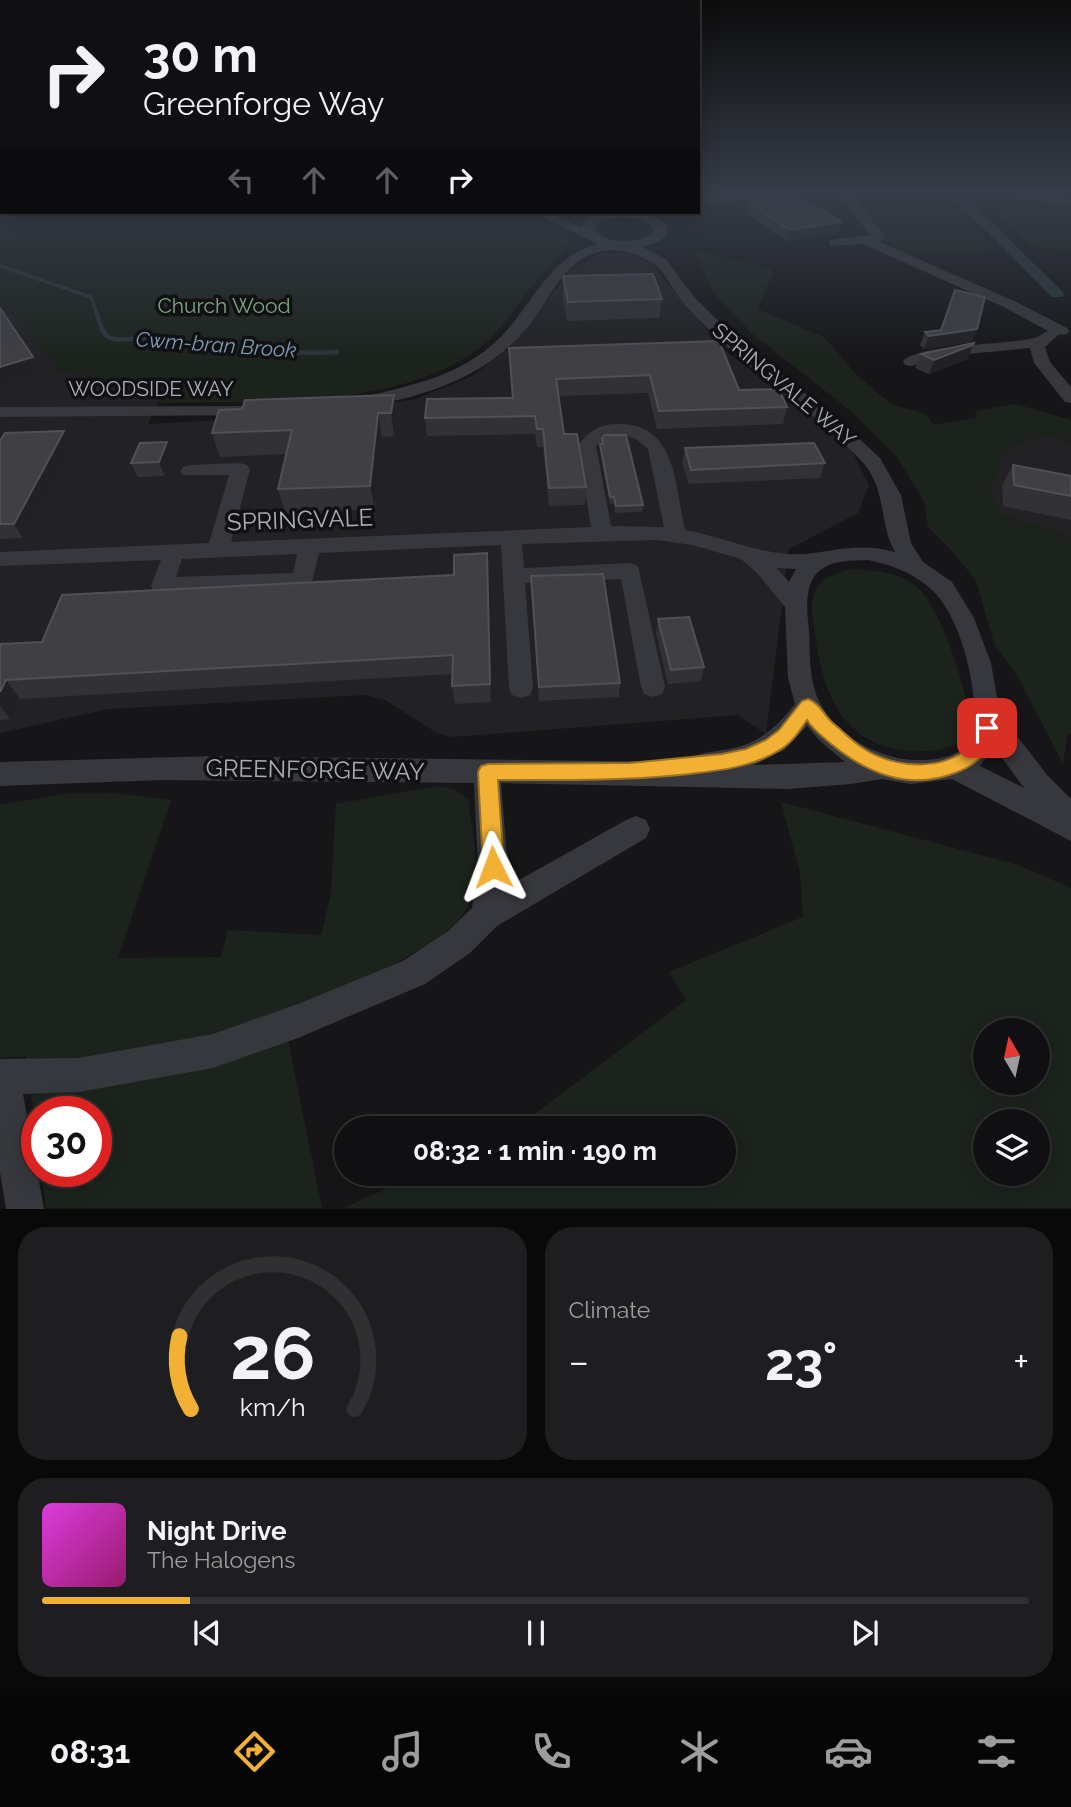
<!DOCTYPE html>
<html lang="en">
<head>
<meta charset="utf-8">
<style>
  :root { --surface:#101012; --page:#1e1e20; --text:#f1f3f6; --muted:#9c9d9f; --line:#303032; --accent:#f2b134 }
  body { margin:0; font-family:Raleway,sans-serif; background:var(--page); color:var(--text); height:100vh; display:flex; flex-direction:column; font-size:26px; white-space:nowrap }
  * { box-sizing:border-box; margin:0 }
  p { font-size:23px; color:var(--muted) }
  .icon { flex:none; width:38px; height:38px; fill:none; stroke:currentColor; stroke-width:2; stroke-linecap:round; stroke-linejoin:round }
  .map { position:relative; height:1209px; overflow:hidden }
  .sheet { display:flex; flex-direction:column; gap:18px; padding:18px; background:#09090a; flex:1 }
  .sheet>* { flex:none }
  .top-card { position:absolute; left:0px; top:0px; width:700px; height:214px; box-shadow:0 4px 18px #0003,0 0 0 2px var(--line); background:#101012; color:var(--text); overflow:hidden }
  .needle { width:46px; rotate:351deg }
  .fabs { position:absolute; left:973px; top:1018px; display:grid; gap:14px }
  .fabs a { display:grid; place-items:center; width:77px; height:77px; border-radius:50%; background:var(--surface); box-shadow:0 4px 18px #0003,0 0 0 2px var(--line); font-size:35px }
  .speed { position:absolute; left:21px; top:1096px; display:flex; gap:14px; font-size:35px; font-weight:700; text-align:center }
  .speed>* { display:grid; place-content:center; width:91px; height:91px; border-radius:50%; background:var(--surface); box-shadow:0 4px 18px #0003,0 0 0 2px var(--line); line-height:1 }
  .speed .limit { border:10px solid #d22; background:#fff; color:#111 }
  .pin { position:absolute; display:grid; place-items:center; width:60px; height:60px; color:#fff; margin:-30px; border-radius:14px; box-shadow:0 4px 10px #0006 }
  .me { position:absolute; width:77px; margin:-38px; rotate:357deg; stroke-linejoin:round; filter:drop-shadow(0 0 5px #0008) }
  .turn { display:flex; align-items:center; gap:24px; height:147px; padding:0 28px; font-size:32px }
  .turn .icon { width:91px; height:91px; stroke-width:2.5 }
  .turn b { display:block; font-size:49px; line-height:60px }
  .lanes { display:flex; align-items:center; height:66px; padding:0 28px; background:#0003; justify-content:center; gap:35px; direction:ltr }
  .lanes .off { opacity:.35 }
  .big { font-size:52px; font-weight:700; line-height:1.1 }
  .sheet .widget { flex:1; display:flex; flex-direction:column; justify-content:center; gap:10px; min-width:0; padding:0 24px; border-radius:28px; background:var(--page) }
  .sheet .dial { align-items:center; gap:0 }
  .dial svg { height:182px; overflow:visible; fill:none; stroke:var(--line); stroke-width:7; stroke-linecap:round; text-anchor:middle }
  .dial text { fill:var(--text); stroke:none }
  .song { display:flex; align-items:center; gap:21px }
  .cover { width:84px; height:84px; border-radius:10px; background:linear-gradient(135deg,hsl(300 70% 55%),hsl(320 70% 35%)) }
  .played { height:7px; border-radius:4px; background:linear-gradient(90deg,var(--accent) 15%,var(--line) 15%) }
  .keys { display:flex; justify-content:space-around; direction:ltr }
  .heat { display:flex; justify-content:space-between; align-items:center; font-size:38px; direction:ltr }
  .sheet .tiles { flex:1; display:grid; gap:18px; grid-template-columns:1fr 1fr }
  .widget:last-child { grid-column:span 2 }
  .trip { position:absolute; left:334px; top:1116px; width:402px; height:70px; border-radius:35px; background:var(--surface); box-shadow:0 4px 18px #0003,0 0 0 2px var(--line); font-weight:700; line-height:70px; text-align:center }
  .dock { display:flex; height:112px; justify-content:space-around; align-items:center; background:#060607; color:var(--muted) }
  .dock .icon { width:49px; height:49px }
  .dock .current { color:var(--accent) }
  .dock b { font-size:32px; color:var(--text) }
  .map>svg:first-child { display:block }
  .built { fill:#222225 }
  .green { fill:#1c231d; fill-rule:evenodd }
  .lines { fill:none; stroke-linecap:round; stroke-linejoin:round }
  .stream-far1 { stroke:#2c353c; stroke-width:3.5 }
  .stream { stroke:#2c353c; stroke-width:4.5 }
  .canal { fill:#2c353c; fill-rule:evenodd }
  .minor { fill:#37383d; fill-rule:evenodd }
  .wall { fill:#323236 }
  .shaded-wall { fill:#212124 }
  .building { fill:#3f3f44; stroke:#4f5156; stroke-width:2 }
  .route { fill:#f2b134; stroke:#9d7322; stroke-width:2 }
  .labels { text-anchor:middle; stroke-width:7; stroke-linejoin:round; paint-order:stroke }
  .far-park-label { font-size:21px; fill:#7fa381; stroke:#111113 }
  .far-water-label { font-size:21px; font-style:italic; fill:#7f9bb3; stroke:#111113 }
  .far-street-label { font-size:21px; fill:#a8adb8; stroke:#111113 }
  .street-label { font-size:24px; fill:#a8adb8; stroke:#111113 }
</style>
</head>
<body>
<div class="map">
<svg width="1071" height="1209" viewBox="0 0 1071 1209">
  <rect width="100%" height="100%" fill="#161618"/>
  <path class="built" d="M601 253H628L650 262 724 350 809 413 852 451 869 485 858 513 789 549 766 734 738 715 452 737 437 733 385 700 364 695 108 709 0 733V303L5 305 61 371 163 391 148 424 329 414 415 399 472 376 509 348 570 270Z
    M1051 435 1071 443V537L1000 515 985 482H995L1000 460 1010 447 1031 438Z"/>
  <path class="green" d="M0 193 2 212H520L566 231 570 239C565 252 540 276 530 288 515 307 501 331 482 346 402 410 254 401 156 403L162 391 61 371 5 305 0 303Z
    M846 193 942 195 998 251 905 256 895 251Z
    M985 198 1071 206V250L1031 247Z
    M695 250 774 270 758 309 824 337 855 373 880 395 894 405 926 414 934 425 978 417 974 411 1015 404 1071 420V443L1051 435 1031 438 1010 447 1000 460 995 483H986L1000 515 1071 537V734L1067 736 1063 764 1017 675 995 646 976 581 955 554 928 527 924 501 897 457 852 412 751 333 713 292Z
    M851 569C875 571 899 571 918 588 940 607 967 687 968 717 968 724 967 731 966 738 948 750 931 752 910 751 842 746 822 691 815 633 813 618 808 599 818 586 826 575 839 573 851 569Z
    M437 786 454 789 468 799C473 835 485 882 463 914 438 951 326 996 283 1016L322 1208H46L41 1171H96V1111H37V1141L26 1056 0 1058V805L65 794 114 793 171 800 118 958 221 957 228 930 321 935 331 893 336 804Z
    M781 802 1018 865 1071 888V1208H343L419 1174H724V1129H510L527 1120 686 1000 669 972 803 917 800 872ZM985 1031H1038V1083H985ZM985 1122H1038V1174H985Z"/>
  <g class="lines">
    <path class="stream-far1" d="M0 266 91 297 98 317"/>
    <path class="stream" d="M97 315C100 322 102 335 110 338 122 342 141 337 154 338 215 344 275 356 337 352"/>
    <path class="canal" d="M955 194H963L1062 291 1064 294 1062 297H1052L955 200Z"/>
    <path class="minor" d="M732 193H767L761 197 698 206V198Z
      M838 193H851L886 238 880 242 1014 301 1067 328 1069 331 1067 334 1058 335 1045 347 1050 362 1071 387V403L1065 402 1034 363 1030 348 966 354 911 366 905 365 903 361C919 344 1007 345 1034 338 1039 337 1043 333 1048 331L1004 307 863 244 830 246V240L870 235Z
      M992 193H1035L1071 197V205L998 197Z
      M532 212H548L581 227C593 202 650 207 667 226L666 236 656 243 642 247 666 259 694 297 737 339 840 421 880 458 901 495 911 543 923 562 952 582 974 618 991 663 1000 714 1048 776 1071 799V841L952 779 911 784 882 779 851 784 788 789 501 783 508 868 505 888 626 820 636 816 646 820 650 829 646 838 497 926 470 953 425 984 298 1038 213 1068 79 1092 23 1094 44 1209H6L0 1172V1059L79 1058 213 1034 298 1004 403 961 448 931 472 908 478 868 474 783 162 780 0 786V762L216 756 690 762 694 756C708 751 723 751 738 747 762 741 780 723 795 704L788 678 785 607 758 574 741 559 692 545 657 540 522 544 524 568 630 563 638 566 665 687 662 694 653 697 644 694 641 687 621 579 525 583 533 688 530 695 521 698 512 695 509 688 501 545 319 553 311 586 303 588 162 594 154 592 151 586 161 560 0 566V552L209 543 229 475H183L180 471 183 467 190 465 240 463 247 465 250 469 231 542 591 527 578 446C588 431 599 424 618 424 677 423 675 486 685 530 719 536 752 551 787 554 827 556 852 540 895 552 879 525 887 491 864 464 823 417 767 386 723 343 709 330 694 316 682 301 673 290 665 272 654 264 632 250 608 244 584 258 559 272 548 301 531 323 490 376 430 395 366 407L360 406 357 402 360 398C407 386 454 378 492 345 530 313 546 256 598 244ZM620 217 640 219 653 227V234C634 244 608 245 594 229L601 220ZM622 434 636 439 648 449 664 527 611 526 596 446 608 436ZM297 554 293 573 176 577 182 559ZM868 560C892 565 917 574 935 593 963 622 982 701 971 740 958 756 943 759 923 760 882 762 831 735 816 694 809 674 810 651 809 630 807 612 804 587 817 573 831 559 851 561 868 560ZM777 568 796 569 789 582ZM807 726 819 740 845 762 754 765 784 750ZM994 747 1024 788 980 766Z
      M248 406 257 411 254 415 0 417V407Z"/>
  </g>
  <path class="wall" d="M748 201 838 234 787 241 746 213Z
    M563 276 662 299 659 318 567 321 563 296Z
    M925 332 972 342 924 349 920 345Z
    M509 348 739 390 787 407 783 424 657 429 648 393 558 396 564 434 586 487 585 505 549 506 543 447H537L535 434 427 436 425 418 512 398Z
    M921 354 968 359 929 374 915 368Z
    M394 395 397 418 394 436 382 437 375 509 285 513 278 489 287 454 220 457 212 433 242 409Z
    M64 431 71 445 23 538 0 539V441Z
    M602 438 643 505 642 512 615 513 614 504H610L600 451Z
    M167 442 172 456 165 476 138 477 131 463Z
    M685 448 825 463 820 478 689 484 682 463Z
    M1013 465 1071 476V520L1003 506 1002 486Z
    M487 553 491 702 455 704 452 686 453 674 20 699 10 719 0 720V644L42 642 454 575Z
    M531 576 620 683 619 697 539 701Z
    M658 619 704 667 701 681 668 684 656 633Z"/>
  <path class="shaded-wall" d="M841 222 838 234 787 241 789 230Z
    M977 329 972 342 924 349 929 336Z
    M973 345 968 359 929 374 934 360Z
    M33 357 40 371 0 383V367Z
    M394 395 397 418 394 436 391 413Z
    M378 413 382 437 375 509 370 486Z
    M64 431 71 445 23 538 14 524Z
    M167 442 172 456 165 476 159 462Z
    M487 553 488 572 491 702 490 684Z
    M6 680 20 699 10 719 0 706V692Z"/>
  <path class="building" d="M777 193H793L841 222 789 230 748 201Z
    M653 274 662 299 568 302 563 276Z
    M955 290 985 297 977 329 929 336 925 332 941 330Z
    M0 308 33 357 0 367Z
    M719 341 739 390 779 389 787 407 659 411 650 375 556 379 564 434H577L586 487 549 488 543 429H537L535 416 425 418 427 399 513 398 509 348Z
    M974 343 973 345 934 360 921 354Z
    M394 395 391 413H378L370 486 278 489 292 430 212 433 219 410 242 409 245 400Z
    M64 431 14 524H0V441L5 433Z
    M605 435H626L643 505 616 506 614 497H610L600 444H603L602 438Z
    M167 442 159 462 131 463 140 443Z
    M814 443 825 463 691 470 685 448Z
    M1013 465 1071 476V496L1014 485Z
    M487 553 490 684 452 686 453 655 6 680 0 692V644L42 642 62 595 454 575V555Z
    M603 574 620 683 539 687 531 576Z
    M689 617 704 667 671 670 658 619Z"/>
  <linearGradient id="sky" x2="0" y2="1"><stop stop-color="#0c0c0d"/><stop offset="0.53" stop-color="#363c48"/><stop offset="1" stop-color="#363c48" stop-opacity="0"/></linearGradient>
  <rect width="1071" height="363" fill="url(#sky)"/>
  <path class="route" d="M808 699C819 702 825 717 834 724 844 732 853 742 863 748 893 769 954 774 975 738 978 734 978 728 981 723L987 721 994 723 996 728C990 752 977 765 955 773 909 791 866 773 830 743 822 736 813 730 807 720 799 732 791 744 778 751 748 769 714 771 680 775 619 781 559 780 498 780L504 867 501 874 493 877 486 874 483 867 478 772 481 766 488 764 630 763 722 754 746 749 766 740 779 730 802 701Z"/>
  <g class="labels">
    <g class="far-park-label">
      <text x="224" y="313">Church Wood</text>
    </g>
    <g class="far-water-label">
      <text transform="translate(216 345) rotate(4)" y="7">Cwm-bran Brook</text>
    </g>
    <g class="far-street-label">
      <text transform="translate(784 385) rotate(40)" y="7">SPRINGVALE WAY</text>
      <text x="151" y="396">WOODSIDE WAY</text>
    </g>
    <g class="street-label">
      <text transform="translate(300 520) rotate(-2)" y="8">SPRINGVALE</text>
      <text transform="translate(315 770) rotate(1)" y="8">GREENFORGE WAY</text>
    </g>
  </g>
</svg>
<div class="fabs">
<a><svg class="needle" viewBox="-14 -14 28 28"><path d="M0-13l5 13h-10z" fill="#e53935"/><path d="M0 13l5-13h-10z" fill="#9c9d9f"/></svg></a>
<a><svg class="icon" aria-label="layers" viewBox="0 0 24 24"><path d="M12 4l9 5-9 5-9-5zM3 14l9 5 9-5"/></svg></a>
</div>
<div class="speed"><div class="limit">30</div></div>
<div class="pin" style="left:987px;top:728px;background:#d93025"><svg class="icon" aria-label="arrive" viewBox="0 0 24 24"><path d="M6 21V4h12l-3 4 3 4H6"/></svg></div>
<svg class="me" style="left:493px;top:867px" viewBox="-20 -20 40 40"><path d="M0-17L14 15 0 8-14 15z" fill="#f2b134" stroke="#fff" stroke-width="4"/></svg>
<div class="trip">08:32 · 1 min · 190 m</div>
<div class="top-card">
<div class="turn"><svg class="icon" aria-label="right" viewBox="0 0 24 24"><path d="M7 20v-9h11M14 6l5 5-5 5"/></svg><div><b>30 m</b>Greenforge Way</div></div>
<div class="lanes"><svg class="icon off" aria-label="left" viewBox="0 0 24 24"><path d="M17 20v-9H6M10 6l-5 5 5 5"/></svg><svg class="icon off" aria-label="ahead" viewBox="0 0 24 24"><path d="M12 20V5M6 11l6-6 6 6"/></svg><svg class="icon off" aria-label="ahead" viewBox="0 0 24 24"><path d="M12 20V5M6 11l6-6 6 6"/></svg><svg class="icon" aria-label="right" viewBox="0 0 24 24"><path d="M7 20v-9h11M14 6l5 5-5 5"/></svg></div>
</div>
</div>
<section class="sheet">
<div class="tiles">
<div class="widget dial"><svg viewBox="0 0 100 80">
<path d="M14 69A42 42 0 1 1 86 69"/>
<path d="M14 69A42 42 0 0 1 9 37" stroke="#f2b134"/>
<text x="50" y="56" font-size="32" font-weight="700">26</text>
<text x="50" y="72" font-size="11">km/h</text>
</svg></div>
<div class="widget"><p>Climate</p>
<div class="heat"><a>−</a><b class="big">23°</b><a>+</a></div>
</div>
<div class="widget">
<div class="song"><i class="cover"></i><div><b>Night Drive</b><p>The Halogens</p></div></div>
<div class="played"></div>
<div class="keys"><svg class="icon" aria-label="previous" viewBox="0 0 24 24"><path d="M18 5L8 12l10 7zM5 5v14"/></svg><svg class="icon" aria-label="pause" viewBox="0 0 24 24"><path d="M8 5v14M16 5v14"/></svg><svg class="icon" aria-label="next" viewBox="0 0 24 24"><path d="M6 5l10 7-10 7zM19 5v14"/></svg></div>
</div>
</div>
</section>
<nav class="dock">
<b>08:31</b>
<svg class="icon current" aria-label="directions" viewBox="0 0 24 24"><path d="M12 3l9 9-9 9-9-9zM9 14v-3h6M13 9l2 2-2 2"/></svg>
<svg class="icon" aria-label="music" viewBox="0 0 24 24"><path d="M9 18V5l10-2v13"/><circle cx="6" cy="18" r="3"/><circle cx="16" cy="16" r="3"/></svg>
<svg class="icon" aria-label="phone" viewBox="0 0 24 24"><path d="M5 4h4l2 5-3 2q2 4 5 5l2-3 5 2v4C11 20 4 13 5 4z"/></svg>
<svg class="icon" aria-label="climate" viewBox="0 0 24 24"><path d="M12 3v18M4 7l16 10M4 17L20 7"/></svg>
<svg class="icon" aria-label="car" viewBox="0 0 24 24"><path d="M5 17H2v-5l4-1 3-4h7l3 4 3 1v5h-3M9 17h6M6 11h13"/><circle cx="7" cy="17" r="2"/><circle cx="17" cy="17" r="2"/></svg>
<svg class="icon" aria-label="filters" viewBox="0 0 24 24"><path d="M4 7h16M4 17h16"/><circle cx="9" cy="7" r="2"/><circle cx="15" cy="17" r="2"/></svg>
</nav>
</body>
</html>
